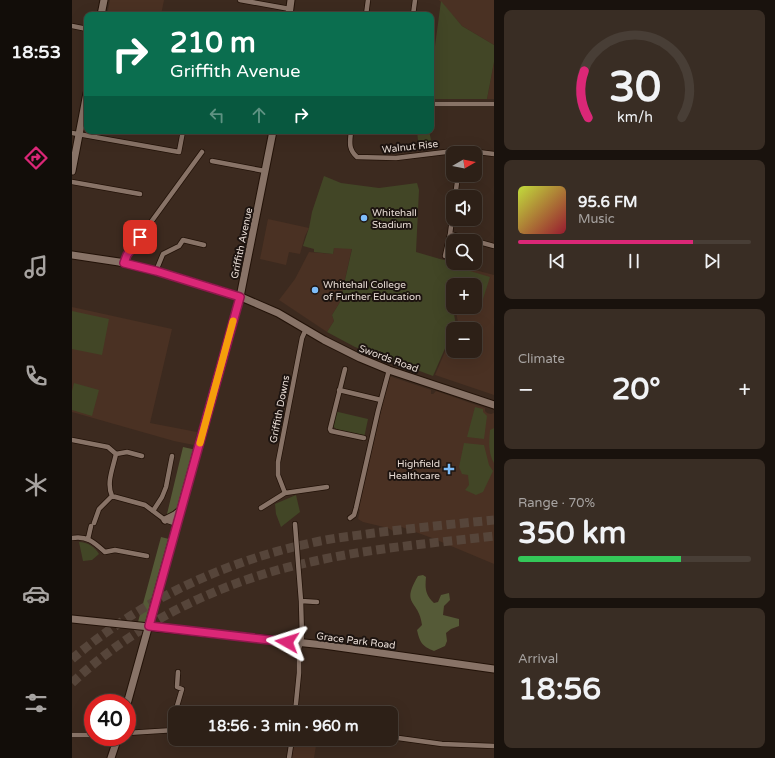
<!DOCTYPE html>
<html lang="en">
<head>
<meta charset="utf-8">
<style>
  :root { --surface:#2d2017; --page:#392d24; --text:#f1f3f6; --muted:#a7a3a1; --line:#483e36; --accent:#db2777 }
  body { margin:0; font-family:"Varela Round",sans-serif; background:var(--page); color:var(--text); height:100vh; display:flex; flex-direction:column; font-size:15px; white-space:nowrap }
  * { box-sizing:border-box; margin:0 }
  p { font-size:13px; color:var(--muted) }
  .icon { flex:none; width:22px; height:22px; fill:none; stroke:currentColor; stroke-width:2; stroke-linecap:round; stroke-linejoin:round }
  .map { position:relative; flex:1; overflow:hidden }
  .drawer { display:flex; flex-direction:column; gap:10px; padding:10px; background:#19120d; width:281px }
  .drawer>* { flex:none }
  .banner { position:absolute; left:12px; top:12px; width:350px; height:122px; border-radius:8px; box-shadow:0 4px 16px #0002,0 0 0 1px var(--line); background:#0b6e4f; color:#fff; overflow:hidden }
  .needle { width:26px; rotate:81deg }
  .fabs { position:absolute; left:374px; top:146px; display:grid; gap:8px }
  .fabs a { display:grid; place-items:center; width:36px; height:36px; border-radius:8px; background:var(--surface); box-shadow:0 4px 16px #0002,0 0 0 1px var(--line); font-size:20px }
  .speed { position:absolute; left:12px; top:694px; display:flex; gap:8px; font-size:20px; font-weight:700; text-align:center }
  .speed>* { display:grid; place-content:center; width:52px; height:52px; border-radius:50%; background:var(--surface); box-shadow:0 4px 16px #0002,0 0 0 1px var(--line); line-height:1 }
  .speed .limit { border:6px solid #d22; background:#fff; color:#111 }
  .pin { position:absolute; display:grid; place-items:center; width:34px; height:34px; color:#fff; margin:-17px; border-radius:8px; box-shadow:0 2px 6px #0006 }
  .me { position:absolute; width:44px; margin:-22px; rotate:276deg; stroke-linejoin:round; filter:drop-shadow(0 0 3px #0008) }
  .turn { display:flex; align-items:center; gap:14px; height:84px; padding:0 20px; font-size:18px }
  .turn .icon { width:52px; height:52px; stroke-width:2.5 }
  .turn b { display:block; font-size:28px; line-height:34px }
  .lanes { display:flex; align-items:center; height:38px; padding:0 20px; background:#0003; justify-content:center; gap:20px; direction:ltr }
  .lanes .off { opacity:.35 }
  .big { font-size:30px; font-weight:700; line-height:1.1 }
  .drawer .widget { flex:1; display:flex; flex-direction:column; justify-content:center; gap:6px; min-width:0; padding:0 14px; border-radius:8px; background:var(--page) }
  .drawer .dial { align-items:center; gap:0 }
  .dial svg { height:104px; overflow:visible; fill:none; stroke:var(--line); stroke-width:7; stroke-linecap:round; text-anchor:middle }
  .dial text { fill:var(--text); stroke:none }
  .song { display:flex; align-items:center; gap:12px }
  .cover { width:48px; height:48px; border-radius:6px; background:linear-gradient(135deg,hsl(70 70% 55%),hsl(350 70% 35%)) }
  .played { height:4px; border-radius:2px; background:linear-gradient(90deg,var(--accent) 75%,var(--line) 75%) }
  .keys { display:flex; justify-content:space-around; direction:ltr }
  .heat { display:flex; justify-content:space-between; align-items:center; font-size:22px; direction:ltr }
  .charge { height:6px; border-radius:3px; background:linear-gradient(90deg,#34c759 70%,var(--line) 0) }
  .trip { position:absolute; left:96px; top:706px; width:230px; height:40px; border-radius:8px; background:var(--surface); box-shadow:0 4px 16px #0002,0 0 0 1px var(--line); font-weight:700; line-height:40px; text-align:center }
  main { display:flex; flex:1; min-height:0 }
  .menu { display:flex; flex-direction:column; width:72px; justify-content:space-around; align-items:center; background:#120d09; color:var(--muted) }
  .menu .icon { width:28px; height:28px }
  .menu .current { color:var(--accent) }
  .menu b { font-size:18px; color:var(--text) }
  .map>svg:first-child { display:block }
  .built { fill:#4a3123 }
  .green { fill:#424626 }
  .forest { fill:#555a37 }
  .lines { fill:none; stroke-linecap:round; stroke-linejoin:round }
  .highway-tunnel { stroke:#56453a; stroke-width:9; stroke-dasharray:9 4.5; stroke-linecap:butt }
  .street-casing { stroke:#221208; stroke-width:6 }
  .secondary-casing { stroke:#221208; stroke-width:9 }
  .street { stroke:#887367; stroke-width:4.5 }
  .secondary { stroke:#887367; stroke-width:7 }
  .route-casing { stroke:#8e194d; stroke-width:10 }
  .route { stroke:#db2777; stroke-width:7 }
  .slow { stroke:#f59e0b; stroke-width:7 }
  .poi-dot { fill:#7ebdf9; stroke:#1d1410; stroke-width:1.5 }
  .labels { text-anchor:middle; stroke-width:4; stroke-linejoin:round; paint-order:stroke }
  .street-label { font-size:10px; fill:#e8dcd5; stroke:#1d1410 }
  .poi-label { font-size:10px; fill:#e8dcd5; stroke:#1d1410; text-anchor:start }
</style>
</head>
<body>
<main>
<nav class="menu">
<b>18:53</b>
<svg class="icon current" aria-label="directions" viewBox="0 0 24 24"><path d="M12 3l9 9-9 9-9-9zM9 14v-3h6M13 9l2 2-2 2"/></svg>
<svg class="icon" aria-label="music" viewBox="0 0 24 24"><path d="M9 18V5l10-2v13"/><circle cx="6" cy="18" r="3"/><circle cx="16" cy="16" r="3"/></svg>
<svg class="icon" aria-label="phone" viewBox="0 0 24 24"><path d="M5 4h4l2 5-3 2q2 4 5 5l2-3 5 2v4C11 20 4 13 5 4z"/></svg>
<svg class="icon" aria-label="climate" viewBox="0 0 24 24"><path d="M12 3v18M4 7l16 10M4 17L20 7"/></svg>
<svg class="icon" aria-label="car" viewBox="0 0 24 24"><path d="M5 17H2v-5l4-1 3-4h7l3 4 3 1v5h-3M9 17h6M6 11h13"/><circle cx="7" cy="17" r="2"/><circle cx="17" cy="17" r="2"/></svg>
<svg class="icon" aria-label="filters" viewBox="0 0 24 24"><path d="M4 7h16M4 17h16"/><circle cx="9" cy="7" r="2"/><circle cx="15" cy="17" r="2"/></svg>
</nav>
<div class="map">
<svg width="422" height="758" viewBox="0 0 422 758">
  <rect width="100%" height="100%" fill="#3c2a1f"/>
  <path class="built" d="M38 0H92L89 15H35Z
    M367 0H422V45L390 26Z
    M422 62V99H415Z
    M196 219 237 228 233 236 228 254 217 252 214 265 188 259Z
    M262 248H280L268 302 260 315 262 321 255 332 207 300 223 279 237 252 261 254Z
    M388 266 422 275V395L363 375 381 333V351H403V329H383L386 322 383 307H403V285H384Z
    M0 307 100 329 78 423 125 432 122 445 102 441 0 412Z
    M317 376 359 390V394H361L364 391 413 408V411L415 413 419 414 422 413V564L360 538 327 526 323 532 316 528 291 522 286 519 288 510 286 509Z
    M222 739H245L242 758H219Z"/>
  <path class="green" d="M369 1 390 26 422 45V62L415 99H359V76Z
    M345 131H357L361 148 347 150Z
    M252 176 269 183 307 188 345 183 347 190 344 252 368 259 386 263 385 267 418 277 411 299 403 297V285H381V291L379 295 383 320 381 330 361 376 283 347 255 332 262 321 260 315 268 302 280 249 262 248 261 254 242 252V249L231 246 237 228 240 212Z
    M0 311 37 319 30 355 0 349Z
    M2 383 27 390 20 416 0 410V391Z
    M403 407 411 409V412L415 416 412 439 395 437Z
    M262 411 296 419 292 438C280 435 267 433 258 424Z
    M422 428V463C416 453 417 441 418 430Z
    M392 443 412 445 417 465 421 471 411 492 404 495 393 490 397 485 396 475 390 474 387 467Z
    M224 495 228 512 209 527 204 514 203 504Z
    M7 542C16 542 23 547 27 554L20 560 11 561Z"/>
  <path class="forest" d="M111 447 129 451 111 518 95 514Z
    M89 537 97 539 76 624 66 622Z
    M351 575 354 577C353 588 353 595 362 603L366 602 369 595 377 593 378 600 372 606 371 615 387 619V626L379 629 374 633 375 641 373 646 362 651C350 646 348 643 345 630L350 625C347 599 328 606 346 576Z"/>
  <g class="lines">
    <path class="highway-tunnel" d="M0 659C68 601 151 562 239 543 260 538 281 536 302 533 342 528 382 524 422 520
      M0 683C66 621 154 579 243 561 301 548 362 543 422 536"/>
    <g class="street-casing">
      <path id="street" d="M168 0 218 9
        M294 15 296 0
        M341 15 343 0
        M0 26 15 29
        M359 104H422
        M279 131C278 142 276 149 285 157L324 158 390 150 422 154
        M0 133 107 152 111 131
        M140 161 193 171
        M0 182 68 194
        M383 197 386 175
        M378 234 422 246
        M373 256 378 234 381 212
        M52 263 55 255 130 152
        M84 271 91 254 107 246 111 240 132 245
        M273 369 258 429 259 431 292 438
        M267 390 309 400
        M0 440 36 447 44 454C41 468 34 483 40 496
        M44 454 55 452 70 456
        M213 493 206 475V462L230 338 234 329
        M189 508 213 493 255 487
        M81 511 90 497 94 487 100 456
        M278 518 282 515 284 508 306 411 317 370
        M22 523 27 509 40 496 73 505 93 520 105 524
        M223 524 229 601
        M0 538C15 535 23 543 33 552L43 550 75 556
        M16 539 19 526
        M223 713 227 673V649L230 637 229 601 245 602
        M98 730 110 689 105 687 106 672
        M55 733 103 730
        M0 735H21
        M319 737 370 744 422 746
        M217 758 220 739"/>
    </g>
    <g class="secondary-casing">
      <path id="secondary" d="M29 15 32 0
        M217 15 219 0
        M0 171 15 93
        M0 255 47 262 84 271 169 297 206 313 252 340 288 358 317 370 422 405
        M93 520 103 515 109 510
        M0 619 252 645 422 669
        M55 704 168 297 201 131
        M39 758 46 737"/>
    </g>
    <use href="#street" class="street"/>
    <use href="#secondary" class="secondary"/>
  </g>
  <g class="lines">
    <g class="route-casing">
      <path id="route" d="M68 237 55 255 52 263 84 271 168 297 77 626 215 642"/>
    </g>
    <use href="#route" class="route"/>
    <path class="slow" d="M128 443 161 321"/>
  </g>
  <g class="poi-dot">
    <circle cx="292" cy="218" r="4"/>
    <circle cx="243" cy="290" r="4"/>
    <path d="M375 463h4v4h4v4h-4v4h-4v-4h-4v-4h4z"/>
  </g>
  <g class="labels">
    <g class="street-label">
      <text transform="translate(338 146) rotate(-6)" y="4">Walnut Rise</text>
      <text transform="translate(169 243) rotate(-78)" y="4">Griffith Avenue</text>
      <text transform="translate(317 358) rotate(20)" y="4">Swords Road</text>
      <text transform="translate(207 409) rotate(-79)" y="4">Griffith Downs</text>
      <text transform="translate(284 640) rotate(7)" y="4">Grace Park Road</text>
    </g>
    <g class="poi-label">
      <text x="300" y="216">Whitehall<tspan x="300" dy="12">Stadium</tspan></text>
      <text x="251" y="288">Whitehall College<tspan x="251" dy="12">of Further Education</tspan></text>
      <text x="368" y="467" text-anchor="end">Highfield<tspan x="368" dy="12">Healthcare</tspan></text>
    </g>
  </g>
</svg>
<div class="fabs">
<a><svg class="needle" viewBox="-14 -14 28 28"><path d="M0-13l5 13h-10z" fill="#e53935"/><path d="M0 13l5-13h-10z" fill="#a7a3a1"/></svg></a>
<a><svg class="icon" aria-label="sound" viewBox="0 0 24 24"><path d="M4 9h4l5-4v14l-5-4H4zM17 9q2 3 0 6"/></svg></a>
<a><svg class="icon" aria-label="search" viewBox="0 0 24 24"><circle cx="10" cy="10" r="6"/><path d="M15 15l6 6"/></svg></a>
<a>+</a>
<a>−</a>
</div>
<div class="speed"><div class="limit">40</div></div>
<div class="pin" style="left:68px;top:237px;background:#d93025"><svg class="icon" aria-label="arrive" viewBox="0 0 24 24"><path d="M6 21V4h12l-3 4 3 4H6"/></svg></div>
<svg class="me" style="left:215px;top:642px" viewBox="-20 -20 40 40"><path d="M0-17L14 15 0 8-14 15z" fill="#db2777" stroke="#fff" stroke-width="4"/></svg>
<div class="trip">18:56 · 3 min · 960 m</div>
<div class="banner">
<div class="turn"><svg class="icon" aria-label="right" viewBox="0 0 24 24"><path d="M7 20v-9h11M14 6l5 5-5 5"/></svg><div><b>210 m</b>Griffith Avenue</div></div>
<div class="lanes"><svg class="icon off" aria-label="left" viewBox="0 0 24 24"><path d="M17 20v-9H6M10 6l-5 5 5 5"/></svg><svg class="icon off" aria-label="ahead" viewBox="0 0 24 24"><path d="M12 20V5M6 11l6-6 6 6"/></svg><svg class="icon" aria-label="right" viewBox="0 0 24 24"><path d="M7 20v-9h11M14 6l5 5-5 5"/></svg></div>
</div>
</div>
<section class="drawer">
<div class="widget dial"><svg viewBox="0 0 100 80">
<path d="M14 69A42 42 0 1 1 86 69"/>
<path d="M14 69A42 42 0 0 1 11 33" stroke="#db2777"/>
<text x="50" y="56" font-size="32" font-weight="700">30</text>
<text x="50" y="72" font-size="11">km/h</text>
</svg></div>
<div class="widget">
<div class="song"><i class="cover"></i><div><b>95.6 FM</b><p>Music</p></div></div>
<div class="played"></div>
<div class="keys"><svg class="icon" aria-label="previous" viewBox="0 0 24 24"><path d="M18 5L8 12l10 7zM5 5v14"/></svg><svg class="icon" aria-label="pause" viewBox="0 0 24 24"><path d="M8 5v14M16 5v14"/></svg><svg class="icon" aria-label="next" viewBox="0 0 24 24"><path d="M6 5l10 7-10 7zM19 5v14"/></svg></div>
</div>
<div class="widget"><p>Climate</p>
<div class="heat"><a>−</a><b class="big">20°</b><a>+</a></div>
</div>
<div class="widget"><p>Range · 70%</p><b class="big">350 km</b><div class="charge"></div></div>
<div class="widget"><p>Arrival</p><b class="big">18:56</b></div>
</section>
</main>
</body>
</html>
